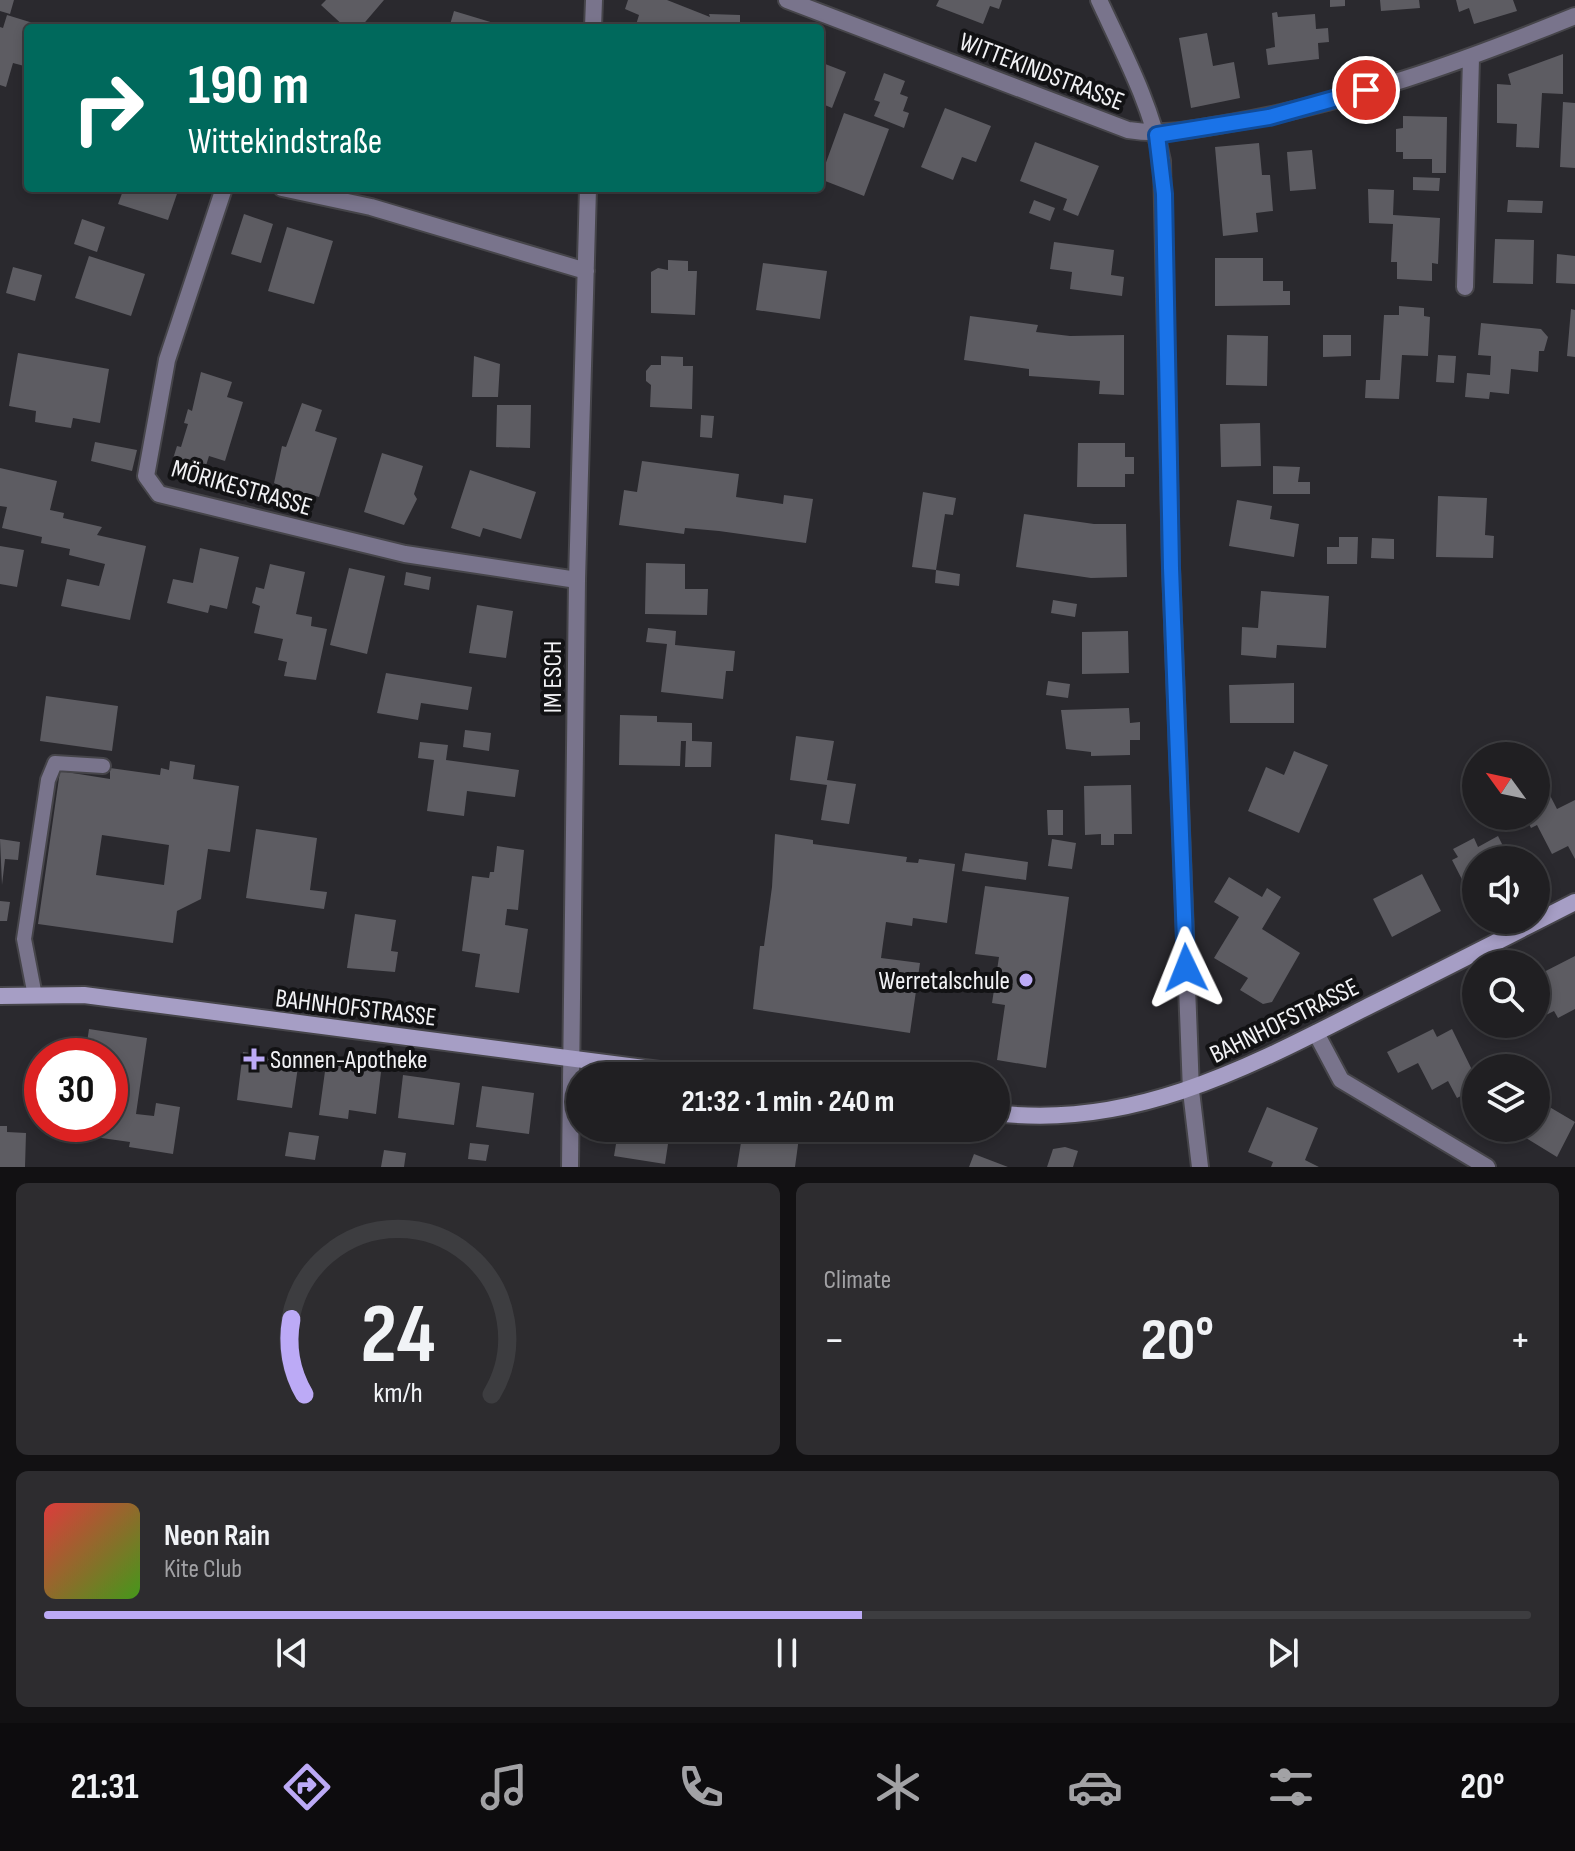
<!DOCTYPE html>
<html lang="en">
<head>
<meta charset="utf-8">
<style>
  :root { --surface:#201f22; --page:#2d2c2f; --text:#f1f3f6; --muted:#a2a2a5; --line:#3d3d40; --accent:#bcaaf6 }
  body { margin:0; font-family:"Sofia Sans Condensed",sans-serif; background:var(--page); color:var(--text); height:100vh; display:flex; flex-direction:column; font-size:30px; white-space:nowrap }
  * { box-sizing:border-box; margin:0 }
  p { font-size:26px; color:var(--muted) }
  .icon { flex:none; width:44px; height:44px; fill:none; stroke:currentColor; stroke-width:2; stroke-linecap:round; stroke-linejoin:round }
  .map { position:relative; height:1167px; overflow:hidden }
  .sheet { display:flex; flex-direction:column; gap:16px; padding:16px; background:#121113; flex:1 }
  .sheet>* { flex:none }
  .guide { position:absolute; left:24px; top:24px; width:800px; height:168px; border-radius:8px; box-shadow:0 4px 12px #0003,0 0 0 2px var(--line); background:#00695c; color:#fff; overflow:hidden }
  .needle { width:52px; rotate:303deg }
  .buttons { position:absolute; left:1462px; top:742px; display:grid; gap:16px }
  .buttons a { display:grid; place-items:center; width:88px; height:88px; border-radius:50%; background:var(--surface); box-shadow:0 4px 12px #0003,0 0 0 2px var(--line); font-size:40px }
  .speed { position:absolute; left:24px; top:1038px; display:flex; gap:16px; font-size:40px; font-weight:700; text-align:center }
  .speed>* { display:grid; place-content:center; width:104px; height:104px; border-radius:50%; background:var(--surface); box-shadow:0 4px 12px #0003,0 0 0 2px var(--line); line-height:1 }
  .speed .limit { border:12px solid #d22; background:#fff; color:#111 }
  .pin { position:absolute; display:grid; place-items:center; width:68px; height:68px; color:#fff; margin:-34px; border:4px solid #fff; border-radius:50%; box-shadow:0 2px 8px #0007 }
  .me { position:absolute; width:88px; margin:-44px; rotate:358deg; stroke-linejoin:round; filter:drop-shadow(0 0 6px #0008) }
  .turn { display:flex; align-items:center; gap:28px; height:168px; padding:0 32px; font-size:36px }
  .turn .icon { width:104px; height:104px; stroke-width:2.5 }
  .turn b { display:block; font-size:56px; line-height:68px }
  .big { font-size:60px; font-weight:700; line-height:1.1 }
  .sheet .widget { flex:1; display:flex; flex-direction:column; justify-content:center; gap:12px; min-width:0; padding:0 28px; border-radius:12px; background:var(--page) }
  .sheet .dial { align-items:center; gap:0 }
  .dial svg { height:208px; overflow:visible; fill:none; stroke:var(--line); stroke-width:7; stroke-linecap:round; text-anchor:middle }
  .dial text { fill:var(--text); stroke:none }
  .song { display:flex; align-items:center; gap:24px }
  .cover { width:96px; height:96px; border-radius:12px; background:linear-gradient(135deg,hsl(0 70% 55%),hsl(100 70% 35%)) }
  .played { height:8px; border-radius:4px; background:linear-gradient(90deg,var(--accent) 55%,var(--line) 55%) }
  .keys { display:flex; justify-content:space-around; direction:ltr }
  .heat { display:flex; justify-content:space-between; align-items:center; font-size:44px; direction:ltr }
  .sheet .tiles { flex:1; display:grid; gap:16px; grid-template-columns:1fr 1fr }
  .widget:last-child { grid-column:span 2 }
  .trip { position:absolute; left:566px; top:1062px; width:444px; height:80px; border-radius:40px; background:var(--surface); box-shadow:0 4px 12px #0003,0 0 0 2px var(--line); font-weight:700; line-height:80px; text-align:center }
  .menu { display:flex; height:128px; justify-content:space-around; align-items:center; background:#0d0c0e; color:var(--muted) }
  .menu .icon { width:56px; height:56px }
  .menu .active { color:var(--accent) }
  .menu b { font-size:36px; color:var(--text) }
  .map>svg:first-child { display:block }
  .building { fill:#5d5c62; fill-rule:evenodd }
  .lines { fill:none; stroke-linecap:round; stroke-linejoin:round }
  .lane-casing { stroke:#46454a; stroke-width:18 }
  .street-casing { stroke:#46454a; stroke-width:20 }
  .secondary-casing { stroke:#46454a; stroke-width:20 }
  .lane { stroke:#79748c; stroke-width:14 }
  .street { stroke:#79748c; stroke-width:16 }
  .secondary { stroke:#a69ec5; stroke-width:16 }
  .route-casing { stroke:#114b97; stroke-width:20 }
  .route { stroke:#1a73e8; stroke-width:14 }
  .poi-dot { fill:#bcaaf6; stroke:#121214; stroke-width:3 }
  .labels { text-anchor:middle; stroke-width:8; stroke-linejoin:round; paint-order:stroke }
  .street-label { font-size:26px; fill:#f2f2f5; stroke:#121214 }
  .poi-label { font-size:26px; fill:#f2f2f5; stroke:#121214; text-anchor:end }
</style>
</head>
<body>
<div class="map">
<svg width="1575" height="1167" viewBox="0 0 1575 1167">
  <rect width="100%" height="100%" fill="#2a292e"/>
  <path class="building" d="M0 0H14L10 14 0 11Z
    M326 0H384L360 28H346L321 5Z
    M628 0H667L710 17 709 14 740 15V28H635L639 15 625 9Z
    M939 0H1002L999 9 990 6 983 24 936 6Z
    M1330 0H1345V6L1330 7Z
    M1380 0H1419L1420 8 1381 11Z
    M1456 0H1513L1517 11 1474 24 1469 8 1459 12Z
    M454 11 507 27V28H449Z
    M1277 12 1278 17 1315 14 1316 29 1328 28 1329 42 1318 43 1319 59 1268 65 1266 49 1275 47 1272 13Z
    M7 15 33 23 28 28V67L13 63 6 87 0 85V27L3 28Z
    M1207 33 1213 66 1234 62 1240 98 1191 108 1179 38Z
    M1563 54V94L1542 93 1539 148 1516 147 1517 124 1497 123V84L1511 85 1508 74Z
    M820 62 846 72 832 108 820 103Z
    M884 73 905 81 900 94 908 97 903 111 909 113 904 128 874 116 880 102 874 100Z
    M1563 102 1575 103V168L1560 167Z
    M945 108 991 126 976 162 962 157 953 180 921 167Z
    M844 113 889 129 864 196 820 179Z
    M1403 116 1447 117 1446 173H1432V159H1403V152H1396V129L1403 128Z
    M1035 142 1099 166 1078 216 1063 210 1067 199 1020 181Z
    M1259 143 1262 175H1270L1273 211 1256 213 1258 232 1223 236 1215 147Z
    M1312 150 1316 189 1290 191 1287 152Z
    M1413 177 1440 178 1439 191 1413 190Z
    M124 188H179L168 220 118 204Z
    M1368 189 1394 190 1393 215 1440 218 1438 264 1432 263V281L1397 279V262H1391L1393 224 1369 223Z
    M1034 200 1055 208 1050 221 1029 213Z
    M1508 200 1543 201 1542 213 1507 212Z
    M244 214 273 224 261 263 231 254Z
    M82 219 105 227 97 252 74 244Z
    M287 227 333 241 314 304 268 291Z
    M1495 239 1534 240 1533 284 1493 283Z
    M1054 242 1114 250 1111 275 1124 277 1122 296 1070 289 1072 272 1050 269Z
    M1557 254 1575 256V284L1556 283Z
    M89 256 145 274 131 316 75 298Z
    M1215 258H1263V281H1283V291H1290V305L1215 306Z
    M668 260 688 261V271H697L695 315 651 313V272L658 268 668 270Z
    M763 263 827 271 820 319 756 310Z
    M13 267 42 275 35 301 6 293Z
    M1399 306 1424 308V316L1430 317 1428 356 1402 355 1399 399 1365 398 1366 380H1380L1384 315H1399Z
    M1571 309 1575 310V357L1567 356Z
    M970 316 1038 325 1036 332 1070 336 1124 335V395L1099 394 1100 381 1029 376V369L964 360Z
    M1481 323 1541 329 1548 337 1544 351H1539L1538 372 1511 369 1509 394 1490 392 1489 399 1465 397 1467 373 1490 375 1491 356 1478 355Z
    M1227 335 1268 336 1267 386 1226 385Z
    M1323 335H1351V356L1323 357Z
    M18 353 109 369 100 423 73 418 71 428 52 425 35 422 36 411 9 406Z
    M1438 355 1456 356 1454 383 1436 382Z
    M474 356 500 364 498 397H472Z
    M661 356 683 357V366H693L692 409 650 407 651 385 646 381V371L651 365H661Z
    M201 372 232 382 227 397 243 402 225 461 209 456 204 472 172 462 177 446 181 447 188 424 184 423 188 409 192 411Z
    M302 403 322 410 315 431 337 438 319 497 305 493 300 496 274 483 282 446 286 447Z
    M497 405H531L530 448 496 447Z
    M701 415 714 416 712 438 700 437Z
    M1260 423 1261 466 1221 467 1220 424Z
    M95 442 137 450 132 471 91 461Z
    M1078 443H1125V457H1134V474H1125V487H1077Z
    M382 453 423 466 414 494 417 499 404 525 364 512Z
    M642 461 739 474 736 497 783 504 784 495 813 499 806 543 719 531 685 528 684 534 619 525 624 490 637 492Z
    M1273 466 1300 467 1298 482H1310V494H1273Z
    M0 468 57 481 50 510 64 513 63 518 102 527 97 535 146 546 130 620 61 606 67 579 99 586 105 564 69 555 70 549 41 543 42 537 2 528 7 507 0 506Z
    M470 470 536 492 521 539 483 528 480 537 451 528Z
    M263 488 283 493 279 509 259 503Z
    M923 492 956 498 953 515 945 514 936 570 912 567Z
    M1438 496 1487 498 1485 535 1494 536 1493 558 1436 557Z
    M1237 500 1272 506 1270 519 1299 524 1294 557 1229 546Z
    M1024 514 1094 524H1126L1127 577 1091 578 1016 567Z
    M1339 537H1358L1357 564H1327V547H1339Z
    M1372 538 1394 539V559L1371 558Z
    M0 546 24 550 17 587 0 584Z
    M200 548 239 557 227 609 210 605 208 613 167 603 173 579 193 583Z
    M646 563 685 564V589H708L707 615 645 614Z
    M270 564 305 572 296 614 312 617 311 626 327 629 316 680 284 676 287 662 278 660 283 639 254 633 260 606 252 603 256 587 264 589Z
    M349 568 385 576 367 654 330 645Z
    M936 570 960 574 959 586 935 583Z
    M406 572 431 577 429 590 404 585Z
    M1261 591 1329 596 1326 648 1277 645 1276 658 1241 655 1242 627 1258 628Z
    M1053 600 1077 604 1075 617 1051 613Z
    M477 605 513 611 506 658 469 653Z
    M648 628 676 631 675 645 735 651 733 671H726L723 699 661 692 667 644 646 642Z
    M1128 631 1129 673 1082 674V632Z
    M386 673 472 687 468 710 421 703 418 720 377 713Z
    M1048 681 1070 684 1068 698 1046 695Z
    M1294 683V723H1230L1229 685Z
    M46 696 118 706 112 751 40 741Z
    M1129 708 1130 723 1140 722V740H1130V755L1091 756V752L1066 749 1061 710Z
    M620 715 657 716V722L692 723V741L712 742 711 767H685L686 741H681L680 766 619 765Z
    M465 730 491 733 489 751 463 747Z
    M796 736 834 741 827 780 856 784 849 824 821 820 827 785 790 780Z
    M420 742 448 745 446 760 519 770 515 797 467 791 464 816 427 811 434 760 418 758Z
    M1294 751 1328 765 1299 833 1248 811 1266 767 1284 775Z
    M170 761 195 765 193 779 239 786 230 852 208 849 201 899 177 911 173 943 38 924 60 771 110 779V768L160 775 161 768 169 770ZM102 835 169 845 164 885 96 875Z
    M1536 768 1557 809 1575 800V859L1568 846 1552 854 1537 825 1531 828 1525 816H1536Z
    M1131 785 1132 834H1114V845H1101V834L1085 835 1084 786Z
    M1047 810H1063V835H1048Z
    M256 829 317 838 310 890 327 892 324 909 246 898Z
    M775 834 813 840V844L907 857 906 862 918 863 919 859 955 864 947 923 913 918 912 926 886 922 881 958 920 963 910 1033 753 1009 760 946H764L772 887Z
    M1498 836 1510 860H1476V894L1471 897 1452 860 1458 857 1453 849 1474 838 1478 847Z
    M0 839 20 842 18 860 5 859 2 885Z
    M1052 839 1076 843 1072 869 1048 866Z
    M497 846 524 850 518 910 507 909 505 925 528 929 519 993 475 987 480 954 462 951 472 876 489 878 490 872H494Z
    M965 853 1028 862 1026 880 962 871Z
    M1422 874 1441 911 1392 937 1373 899Z
    M1229 877 1262 897 1267 888 1281 897 1262 929 1300 953 1272 1002 1263 1004 1240 990 1248 978 1214 958 1239 917 1214 902Z
    M985 886 1069 897 1046 1068 997 1060 1005 1005 992 1003 999 957 975 954Z
    M0 901 10 902 7 921H0Z
    M355 914 396 920 391 951 398 952 395 972 347 968Z
    M1575 956V1009L1558 1018 1554 1011 1542 1017 1536 1005V976Z
    M89 1029 147 1038 136 1114 154 1116 156 1103 180 1107 173 1154 129 1147 130 1142 73 1134 74 1124H110V1056H85Z
    M1433 1029 1437 1037 1452 1029 1476 1078V1088L1457 1098 1448 1081 1432 1090 1418 1063 1398 1073 1387 1052Z
    M243 1052 299 1060 292 1108 237 1100Z
    M326 1064 381 1072 376 1114 349 1110 348 1119 319 1115Z
    M403 1075 460 1083 454 1125 398 1118Z
    M482 1086 534 1093 529 1134 476 1127Z
    M1541 1102 1575 1122 1557 1157 1521 1135 1525 1128H1536V1110Z
    M1267 1107 1318 1128 1305 1160 1319 1167H1271L1273 1162 1248 1152Z
    M0 1126H7V1132L26 1133 25 1167H0Z
    M618 1128H660L657 1143 668 1144 665 1164 614 1156 616 1144 607 1143 609 1129Z
    M756 1128 800 1130 795 1167H737L743 1130 755 1131Z
    M289 1132 319 1136 315 1160 285 1156Z
    M470 1143 489 1145 486 1161 468 1159Z
    M1065 1147 1078 1151 1073 1167H1047L1053 1149Z
    M384 1150 406 1153 404 1167H381Z
    M974 1154 1008 1167H969Z"/>
  <g class="lines">
    <g class="lane-casing">
      <path id="lane" d="M35 996 24 939 48 780 55 763 103 766"/>
    </g>
    <g class="street-casing">
      <path id="street" d="M787 0 1128 130C1163 136 1195 129 1230 123 1349 103 1464 61 1575 16
        M1099 0C1123 52 1151 104 1162 161L1171 568 1191 1091 1200 1167
        M593 28 594 0
        M224 188 167 360 146 476 159 494 405 554 577 580
        M282 188 371 207 586 271
        M1465 287 1471 58
        M1316 1033 1341 1080 1487 1167
        M570 1167 577 580 588 188"/>
    </g>
    <g class="secondary-casing">
      <path id="secondary" d="M0 996 84 995 706 1076
        M996 1113C1133 1130 1251 1066 1369 1006 1438 972 1506 937 1575 902"/>
    </g>
    <use href="#lane" class="lane"/>
    <use href="#street" class="street"/>
    <use href="#secondary" class="secondary"/>
  </g>
  <g class="lines">
    <g class="route-casing">
      <path id="route" d="M1186 968 1171 568 1164 194 1157 135 1269 117 1366 90"/>
    </g>
    <use href="#route" class="route"/>
  </g>
  <g class="poi-dot">
    <circle cx="1026" cy="980" r="8"/>
    <path d="M250 1047h8v8h8v8h-8v8h-8v-8h-8v-8h8z"/>
  </g>
  <g class="labels">
    <g class="street-label">
      <text transform="translate(1042 71) rotate(21)" y="9">WITTEKINDSTRASSE</text>
      <text transform="translate(242 487) rotate(16)" y="9">MÖRIKESTRASSE</text>
      <text transform="translate(552 677) rotate(-90)" y="9">IM ESCH</text>
      <text transform="translate(356 1007) rotate(7)" y="9">BAHNHOFSTRASSE</text>
      <text transform="translate(1284 1020) rotate(-26)" y="9">BAHNHOFSTRASSE</text>
    </g>
    <g class="poi-label">
      <text x="1010" y="989">Werretalschule</text>
      <text x="270" y="1068" text-anchor="start">Sonnen-Apotheke</text>
    </g>
  </g>
</svg>
<div class="buttons">
<a><svg class="needle" viewBox="-14 -14 28 28"><path d="M0-13l5 13h-10z" fill="#e53935"/><path d="M0 13l5-13h-10z" fill="#a2a2a5"/></svg></a>
<a><svg class="icon" aria-label="sound" viewBox="0 0 24 24"><path d="M4 9h4l5-4v14l-5-4H4zM17 9q2 3 0 6"/></svg></a>
<a><svg class="icon" aria-label="search" viewBox="0 0 24 24"><circle cx="10" cy="10" r="6"/><path d="M15 15l6 6"/></svg></a>
<a><svg class="icon" aria-label="layers" viewBox="0 0 24 24"><path d="M12 4l9 5-9 5-9-5zM3 14l9 5 9-5"/></svg></a>
</div>
<div class="speed"><div class="limit">30</div></div>
<div class="pin" style="left:1366px;top:90px;background:#d93025"><svg class="icon" aria-label="arrive" viewBox="0 0 24 24"><path d="M6 21V4h12l-3 4 3 4H6"/></svg></div>
<svg class="me" style="left:1186px;top:968px" viewBox="-20 -20 40 40"><path d="M0-17L14 15 0 8-14 15z" fill="#1a73e8" stroke="#fff" stroke-width="4"/></svg>
<div class="trip">21:32 · 1 min · 240 m</div>
<div class="guide">
<div class="turn"><svg class="icon" aria-label="right" viewBox="0 0 24 24"><path d="M7 20v-9h11M14 6l5 5-5 5"/></svg><div><b>190 m</b>Wittekindstraße</div></div>
</div>
</div>
<section class="sheet">
<div class="tiles">
<div class="widget dial"><svg viewBox="0 0 100 80">
<path d="M14 69A42 42 0 1 1 86 69"/>
<path d="M14 69A42 42 0 0 1 9 40" stroke="#bcaaf6"/>
<text x="50" y="56" font-size="32" font-weight="700">24</text>
<text x="50" y="72" font-size="11">km/h</text>
</svg></div>
<div class="widget"><p>Climate</p>
<div class="heat"><a>−</a><b class="big">20°</b><a>+</a></div>
</div>
<div class="widget">
<div class="song"><i class="cover"></i><div><b>Neon Rain</b><p>Kite Club</p></div></div>
<div class="played"></div>
<div class="keys"><svg class="icon" aria-label="previous" viewBox="0 0 24 24"><path d="M18 5L8 12l10 7zM5 5v14"/></svg><svg class="icon" aria-label="pause" viewBox="0 0 24 24"><path d="M8 5v14M16 5v14"/></svg><svg class="icon" aria-label="next" viewBox="0 0 24 24"><path d="M6 5l10 7-10 7zM19 5v14"/></svg></div>
</div>
</div>
</section>
<nav class="menu">
<b>21:31</b>
<svg class="icon active" aria-label="directions" viewBox="0 0 24 24"><path d="M12 3l9 9-9 9-9-9zM9 14v-3h6M13 9l2 2-2 2"/></svg>
<svg class="icon" aria-label="music" viewBox="0 0 24 24"><path d="M9 18V5l10-2v13"/><circle cx="6" cy="18" r="3"/><circle cx="16" cy="16" r="3"/></svg>
<svg class="icon" aria-label="phone" viewBox="0 0 24 24"><path d="M5 4h4l2 5-3 2q2 4 5 5l2-3 5 2v4C11 20 4 13 5 4z"/></svg>
<svg class="icon" aria-label="climate" viewBox="0 0 24 24"><path d="M12 3v18M4 7l16 10M4 17L20 7"/></svg>
<svg class="icon" aria-label="car" viewBox="0 0 24 24"><path d="M5 17H2v-5l4-1 3-4h7l3 4 3 1v5h-3M9 17h6M6 11h13"/><circle cx="7" cy="17" r="2"/><circle cx="17" cy="17" r="2"/></svg>
<svg class="icon" aria-label="filters" viewBox="0 0 24 24"><path d="M4 7h16M4 17h16"/><circle cx="9" cy="7" r="2"/><circle cx="15" cy="17" r="2"/></svg>
<b>20°</b>
</nav>
</body>
</html>
